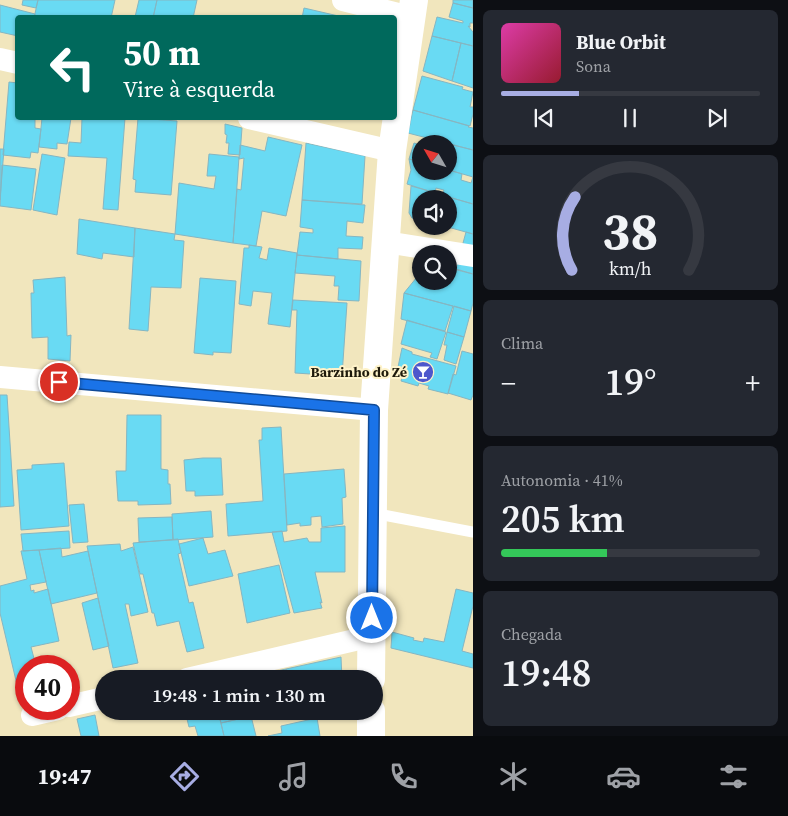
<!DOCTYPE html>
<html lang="pt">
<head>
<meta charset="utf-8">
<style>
  :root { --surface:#171b24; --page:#242831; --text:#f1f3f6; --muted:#9ea1a6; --line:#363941; --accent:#a7ade3 }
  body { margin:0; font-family:"Source Serif 4",serif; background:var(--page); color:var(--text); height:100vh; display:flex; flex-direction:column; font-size:19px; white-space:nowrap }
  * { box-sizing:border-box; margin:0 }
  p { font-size:16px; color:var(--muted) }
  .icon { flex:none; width:28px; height:28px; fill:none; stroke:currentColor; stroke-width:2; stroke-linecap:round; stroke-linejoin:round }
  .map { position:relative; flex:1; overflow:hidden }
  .details { display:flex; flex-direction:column; gap:10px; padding:10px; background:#0d0f14; width:315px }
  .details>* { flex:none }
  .guide { position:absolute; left:15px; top:15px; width:382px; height:105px; border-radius:5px; box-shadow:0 1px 4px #0004; background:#00695c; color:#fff; overflow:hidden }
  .needle { width:32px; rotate:309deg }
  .controls { position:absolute; left:412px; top:135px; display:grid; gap:10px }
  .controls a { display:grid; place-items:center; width:45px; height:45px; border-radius:50%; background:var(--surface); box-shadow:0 1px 4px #0004; font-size:25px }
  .speed { position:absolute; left:15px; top:655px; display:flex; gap:10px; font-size:25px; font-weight:700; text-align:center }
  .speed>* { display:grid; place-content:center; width:65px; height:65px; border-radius:50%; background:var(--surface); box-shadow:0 1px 4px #0004; line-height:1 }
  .speed .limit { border:8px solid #d22; background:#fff; color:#111 }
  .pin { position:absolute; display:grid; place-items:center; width:42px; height:42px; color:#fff; margin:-21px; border:2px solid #fff; border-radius:50%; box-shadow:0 1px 5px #0007 }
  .me { position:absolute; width:55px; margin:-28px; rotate:0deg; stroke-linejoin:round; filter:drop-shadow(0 0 4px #0008) }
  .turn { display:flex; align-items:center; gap:18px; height:105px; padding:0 25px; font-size:22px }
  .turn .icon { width:65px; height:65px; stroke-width:2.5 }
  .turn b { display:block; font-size:35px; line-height:42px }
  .big { font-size:38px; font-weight:600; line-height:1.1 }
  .details .tile { flex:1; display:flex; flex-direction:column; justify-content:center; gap:8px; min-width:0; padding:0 18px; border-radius:8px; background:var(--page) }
  .details .dial { align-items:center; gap:0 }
  .dial svg { height:130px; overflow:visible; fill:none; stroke:var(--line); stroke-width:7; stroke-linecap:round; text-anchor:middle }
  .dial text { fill:var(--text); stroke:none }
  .song { display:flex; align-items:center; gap:15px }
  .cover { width:60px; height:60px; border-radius:8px; background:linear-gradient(135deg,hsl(320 70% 55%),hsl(350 70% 35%)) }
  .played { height:5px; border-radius:2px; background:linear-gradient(90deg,var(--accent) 30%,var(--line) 30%) }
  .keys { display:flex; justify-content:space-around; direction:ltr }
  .heat { display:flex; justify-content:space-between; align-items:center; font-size:28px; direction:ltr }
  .charge { height:8px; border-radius:4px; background:linear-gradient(90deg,#34c759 41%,var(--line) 0) }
  .trip { position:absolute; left:95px; top:670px; width:288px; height:50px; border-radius:25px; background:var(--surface); box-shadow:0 1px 4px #0004; font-weight:600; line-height:50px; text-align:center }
  .dock { display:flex; height:80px; justify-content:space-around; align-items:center; background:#090b0e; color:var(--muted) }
  .dock .icon { width:35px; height:35px }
  .dock .active { color:var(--accent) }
  .dock b { font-size:22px; color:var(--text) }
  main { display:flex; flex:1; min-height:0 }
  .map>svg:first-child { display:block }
  .building { fill:#69daf3; stroke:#85b6c2 }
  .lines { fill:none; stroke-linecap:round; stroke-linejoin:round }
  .lane { stroke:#fff; stroke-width:11 }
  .street { stroke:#fff; stroke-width:22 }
  .secondary { stroke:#fff; stroke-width:28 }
  .route-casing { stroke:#114b97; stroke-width:12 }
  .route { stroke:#1a73e8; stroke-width:9 }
  .labels { text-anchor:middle; stroke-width:4; stroke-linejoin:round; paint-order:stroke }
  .poi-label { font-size:14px; font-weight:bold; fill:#1e1a0b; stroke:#fef3ca; text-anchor:end }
</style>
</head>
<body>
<main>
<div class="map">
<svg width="473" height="736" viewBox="0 0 473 736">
  <rect width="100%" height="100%" fill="#f1e6bd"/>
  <path class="building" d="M23 0H38L36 8 22 5Z
    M38 0H115L111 18H34Z
    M139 0H157L153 18 135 17Z
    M157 0H197L193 18H153Z
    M453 0H473V8L453 3Z
    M453 3 473 8V23H470V27L468 26 473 32V46L432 36 437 17 463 23V21L449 17Z
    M0 5 35 14 34 18H18V36L0 32Z
    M304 8 347 18H302Z
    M432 36 461 43 452 81 423 71Z
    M461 43 473 46V88L452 81Z
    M422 76 463 87 462 89 473 92 470 107H473V114L470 126 413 110Z
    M9 82 18 83V118H35V128L41 129 38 153 31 152 30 158 3 155Z
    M413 110 469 126 468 127 473 128V150L408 133Z
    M42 118H71L67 144 57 143V149L39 147Z
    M82 118H125L118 210 103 209 107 158 68 156 69 142 81 143Z
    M138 118 177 121 171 195 135 192 136 180 133 179Z
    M225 124 242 128 240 155 228 154 229 143H226L227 135 225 134Z
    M268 137 302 145 286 216 262 211 256 246 233 243 237 189 241 190 244 158 239 159 240 145 265 151Z
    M306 143 365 156 362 204 302 200Z
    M414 143 421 145V162L409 159Z
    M449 144 473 150V177L449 170Z
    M0 149H4L0 200Z
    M42 154 65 158 57 215 33 210Z
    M209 154 239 157 233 243 175 234 179 183 214 189 216 176H207Z
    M409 159 421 162V171L443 173 449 170 462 174 461 180 471 183 473 177V204L442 195 444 190 436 188 435 193 407 184 411 170Z
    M2 165 36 169 31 210 0 206Z
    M411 186 429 191 427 199H421V221L412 218 409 213Z
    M441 195 473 204V234L444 226H449V199H441Z
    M302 200 365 205 363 223 347 221 346 236 363 237 362 249 338 248V259L297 255 300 232 313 233V229L300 227Z
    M79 219 135 228 134 257 103 253 102 259 77 254Z
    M135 228 175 234 174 240 184 241 181 288 151 287 148 331 129 329Z
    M466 232 473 234V274L456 269Z
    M249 245 262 247 259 258 267 260 269 248 297 253 290 327 268 324 272 293 253 291 251 306 239 304 244 248H249Z
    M297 255 361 261 359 301 338 300 339 286H334L335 276 295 273Z
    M449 268 473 274V303L471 311 404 293 417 277 421 276V281H449Z
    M65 277 67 336 71 335 70 361 48 359V337L32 338 31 293H34L33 280Z
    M200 278 236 281 231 353 213 352V355L194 353Z
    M404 293 453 306 445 331 401 319Z
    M293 300 347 303 342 376 295 373 297 310H292Z
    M454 306 471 311 464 337 447 332Z
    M407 320 446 332 437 359 430 357 432 353 401 344Z
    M447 332 464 337 456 364 444 360 447 345H444Z
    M402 348 412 352V354L456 366 448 394 428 389 429 386 419 383 418 386 401 381 405 368 398 367Z
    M462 351 473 354V395L471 400 448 393 453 374 456 375Z
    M0 395H7L14 506 0 507Z
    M127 415H161V469L168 470V484H170L171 504 138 505V501H118L116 471H126Z
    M281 427 287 531 228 536 226 504 263 501 259 440H262V428Z
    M203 458H221L223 495 195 496V491H186L184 460Z
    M64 463 69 526 21 530 17 470 32 469V465Z
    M344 469 346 497 342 498 343 524 322 527 321 516 311 517V525L300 526V523L287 525 284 474Z
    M84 504 88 542 73 543 69 505Z
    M211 511 213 537 173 540 172 514Z
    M172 517 173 540 139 542 138 518Z
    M345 526V572H315L322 603 320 602 322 608 294 613 272 532 282 531 284 542 307 538 309 542H321V528Z
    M69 531 70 548 23 551 21 534Z
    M203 538 208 554 225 550 233 576 189 586 179 544Z
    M178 539 181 553 178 554 189 603 193 602 204 648 187 652 179 621 157 626 154 613H152L143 574H140L133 543Z
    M120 544 121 551 133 547 148 612 131 616 129 604H125L138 663 113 668 87 546Z
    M61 548 62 557 88 551 97 593 51 604 39 550Z
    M39 550 46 582 30 585 31 591 34 590V593L48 589 59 641 31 647 36 666H26V686L18 689 0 613V586L27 579 21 551Z
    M279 565 290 613 247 623 238 574Z
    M456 589 473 593V606L462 651 473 654V668L391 648 392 632 414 638 413 640 423 642 424 638 444 642Z
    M98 598 109 646 93 650 82 603Z
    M341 657 342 679H288L286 669Z
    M286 669 288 679H250L251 677Z
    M185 711H218L224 736H198L195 726 189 727Z
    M218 711H255L256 715 221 723Z
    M95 715 99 736H81L77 719Z
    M251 716 256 736H224L221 723Z
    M317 718 320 736H268L282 733 281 726Z"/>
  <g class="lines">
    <path class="lane" d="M373 513 473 532"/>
    <path class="street" d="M343 0 410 17
      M0 59 18 63
      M249 118 392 151
      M386 242 473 256
      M0 377 374 410
      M187 679 372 636
      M69 706 104 698
      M32 715 58 709"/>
    <path class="secondary" d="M371 679 374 410 392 151 414 0
      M371 736V711"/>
  </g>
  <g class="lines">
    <g class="route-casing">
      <path id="route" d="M59 382 374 410 372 618"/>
    </g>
    <use href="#route" class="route"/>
  </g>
  <defs>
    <g id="bar-disc" transform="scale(1.125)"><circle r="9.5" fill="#4d57cc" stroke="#fef3ca"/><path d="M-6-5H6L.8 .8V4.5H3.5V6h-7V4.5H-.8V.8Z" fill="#fff"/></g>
  </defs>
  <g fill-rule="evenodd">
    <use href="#bar-disc" x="423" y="372"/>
  </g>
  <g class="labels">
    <g class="poi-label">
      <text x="407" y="377">Barzinho do Zé</text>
    </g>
  </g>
</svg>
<div class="controls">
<a><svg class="needle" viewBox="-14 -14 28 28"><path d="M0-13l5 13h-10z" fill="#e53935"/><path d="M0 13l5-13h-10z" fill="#9ea1a6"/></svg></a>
<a><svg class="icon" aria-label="sound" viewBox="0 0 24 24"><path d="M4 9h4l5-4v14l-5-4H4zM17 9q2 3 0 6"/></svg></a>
<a><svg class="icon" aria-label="search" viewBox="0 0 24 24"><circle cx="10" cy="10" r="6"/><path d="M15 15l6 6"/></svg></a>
</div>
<div class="speed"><div class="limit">40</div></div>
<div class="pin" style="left:59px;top:382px;background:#d93025"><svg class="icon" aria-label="arrive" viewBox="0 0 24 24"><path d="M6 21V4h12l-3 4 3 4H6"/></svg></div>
<svg class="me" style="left:372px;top:618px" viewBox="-20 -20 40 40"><circle r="17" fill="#1a73e8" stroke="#fff" stroke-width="3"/><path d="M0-11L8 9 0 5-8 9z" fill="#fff"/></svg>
<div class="trip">19:48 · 1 min · 130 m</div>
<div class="guide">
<div class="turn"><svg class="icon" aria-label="left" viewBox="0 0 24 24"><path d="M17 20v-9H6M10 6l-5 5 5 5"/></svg><div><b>50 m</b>Vire à esquerda</div></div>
</div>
</div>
<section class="details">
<div class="tile">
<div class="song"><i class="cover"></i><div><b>Blue Orbit</b><p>Sona</p></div></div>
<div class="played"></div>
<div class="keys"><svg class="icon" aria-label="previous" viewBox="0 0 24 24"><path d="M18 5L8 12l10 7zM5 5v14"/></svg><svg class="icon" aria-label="pause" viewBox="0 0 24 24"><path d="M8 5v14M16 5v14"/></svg><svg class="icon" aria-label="next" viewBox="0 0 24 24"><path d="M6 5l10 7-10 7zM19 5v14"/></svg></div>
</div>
<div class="tile dial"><svg viewBox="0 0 100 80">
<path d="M14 69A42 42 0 1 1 86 69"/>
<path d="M14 69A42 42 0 0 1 16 24" stroke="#a7ade3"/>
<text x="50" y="56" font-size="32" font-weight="700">38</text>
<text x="50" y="72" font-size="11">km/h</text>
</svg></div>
<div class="tile"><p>Clima</p>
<div class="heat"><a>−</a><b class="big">19°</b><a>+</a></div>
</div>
<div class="tile"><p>Autonomia · 41%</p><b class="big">205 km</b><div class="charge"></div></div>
<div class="tile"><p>Chegada</p><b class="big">19:48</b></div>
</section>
</main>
<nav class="dock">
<b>19:47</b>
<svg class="icon active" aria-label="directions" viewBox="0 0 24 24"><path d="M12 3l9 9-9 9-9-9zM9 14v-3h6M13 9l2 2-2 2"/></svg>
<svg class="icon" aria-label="music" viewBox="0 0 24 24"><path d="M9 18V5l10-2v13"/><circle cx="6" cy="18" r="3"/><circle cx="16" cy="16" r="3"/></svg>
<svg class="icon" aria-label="phone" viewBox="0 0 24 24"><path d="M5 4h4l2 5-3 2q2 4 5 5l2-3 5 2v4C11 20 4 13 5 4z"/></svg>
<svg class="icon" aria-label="climate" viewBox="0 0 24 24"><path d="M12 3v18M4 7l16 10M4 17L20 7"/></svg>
<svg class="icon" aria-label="car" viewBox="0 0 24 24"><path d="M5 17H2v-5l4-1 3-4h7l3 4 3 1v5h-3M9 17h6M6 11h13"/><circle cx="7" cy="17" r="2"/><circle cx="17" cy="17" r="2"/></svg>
<svg class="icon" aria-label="filters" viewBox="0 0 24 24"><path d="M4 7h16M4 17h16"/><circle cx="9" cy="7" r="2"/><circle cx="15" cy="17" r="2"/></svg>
</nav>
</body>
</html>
